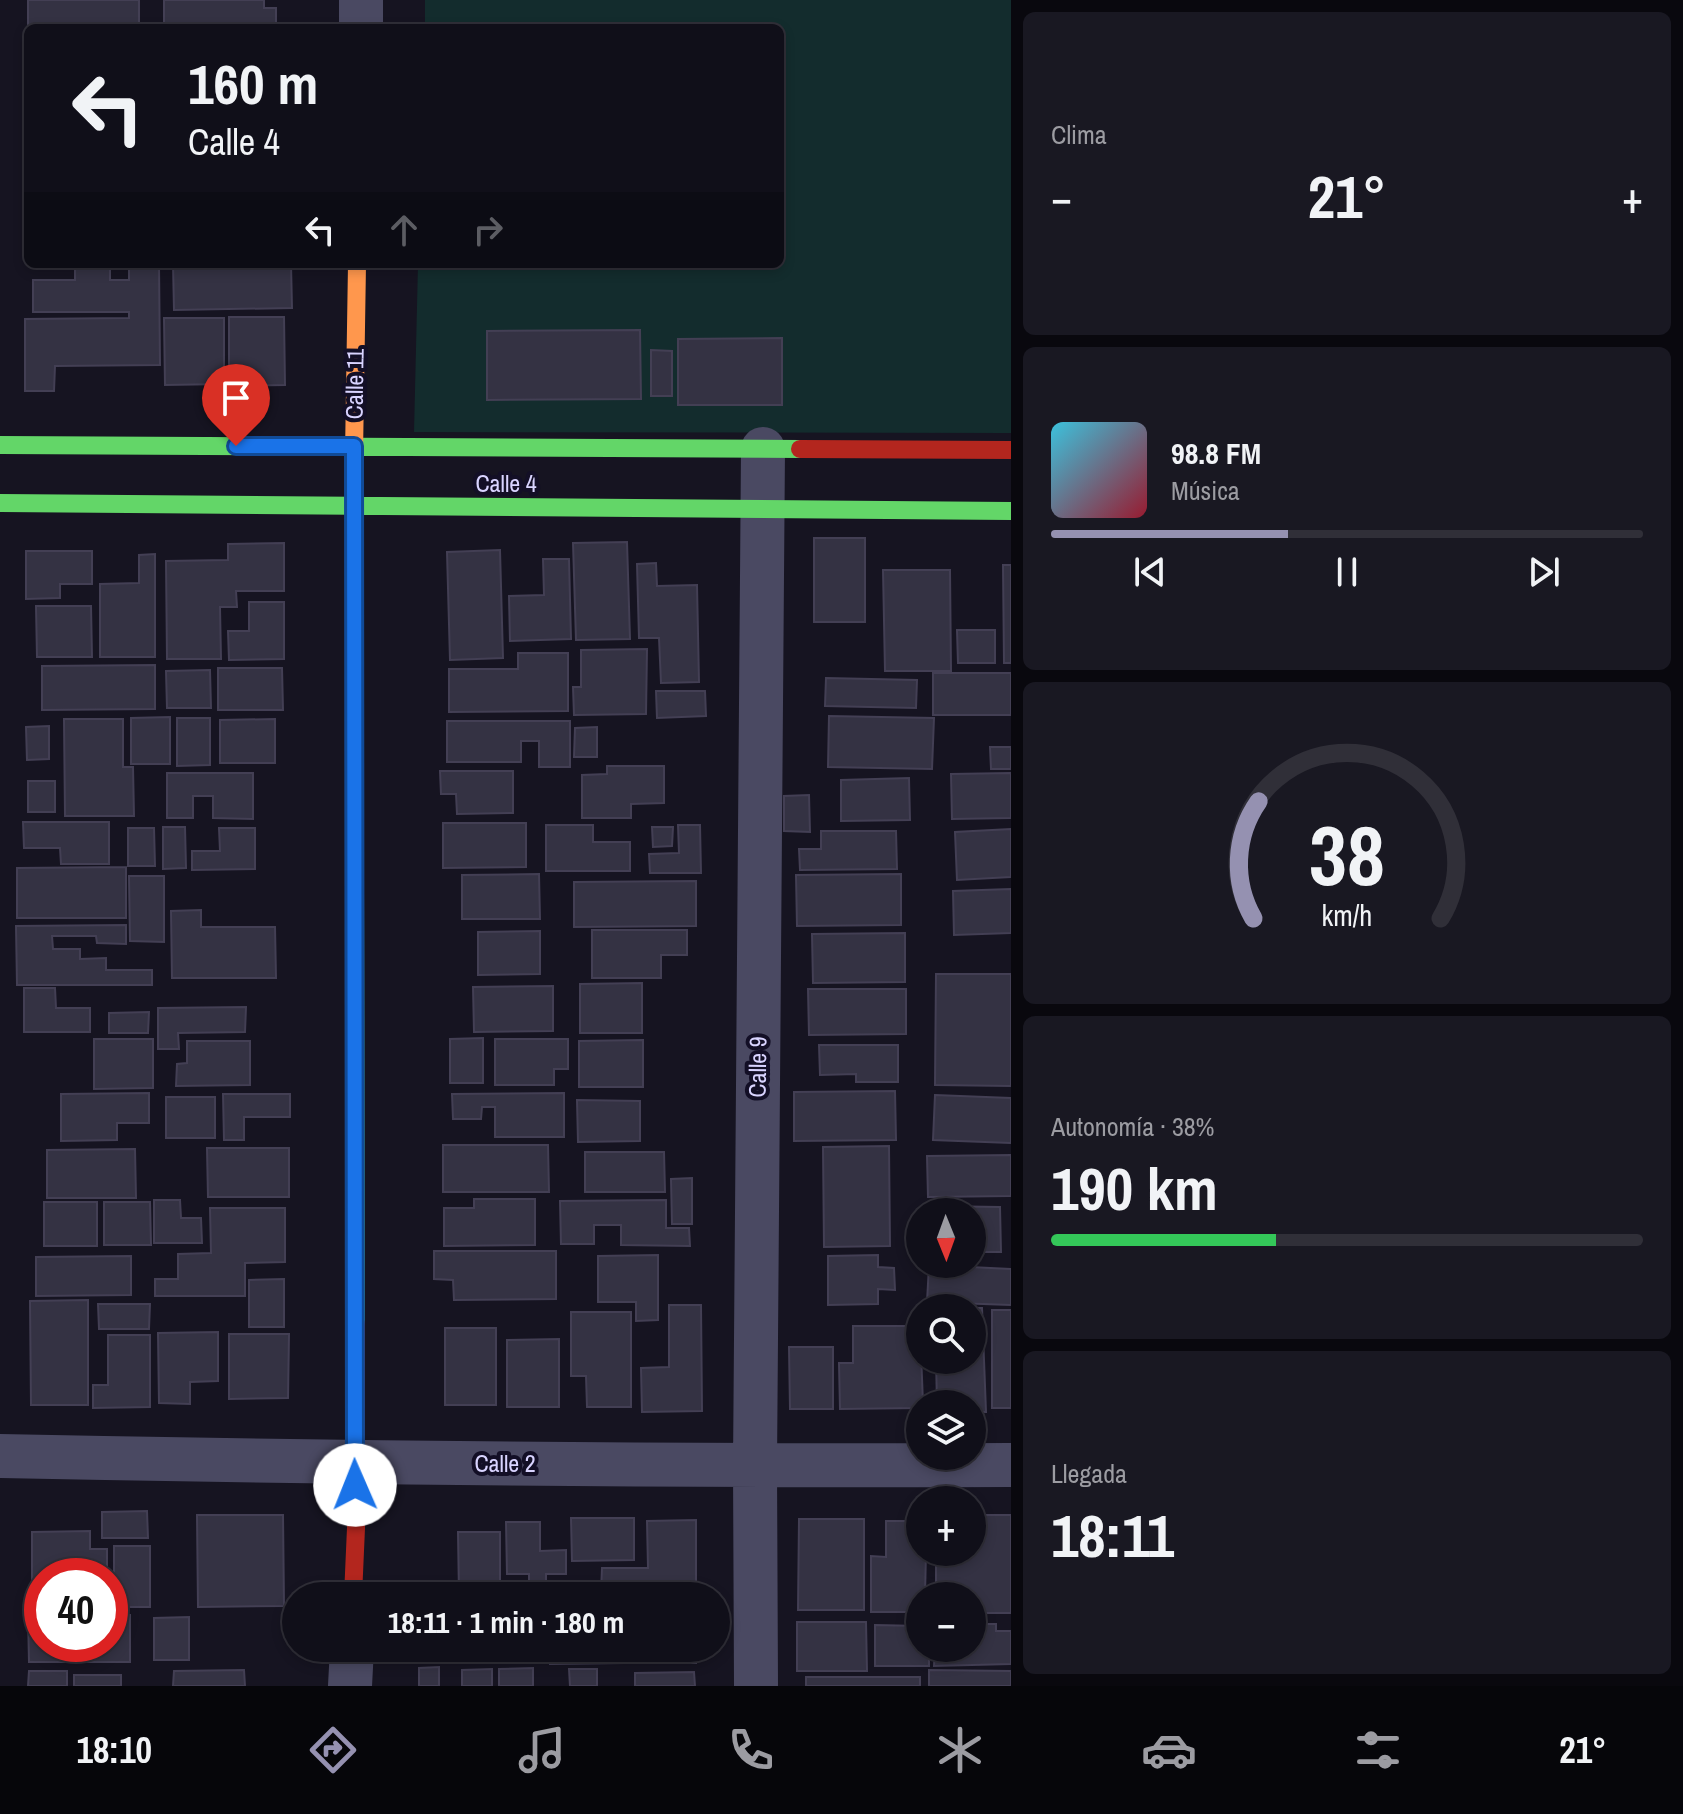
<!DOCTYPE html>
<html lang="es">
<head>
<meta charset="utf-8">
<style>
  :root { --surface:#100f19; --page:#191822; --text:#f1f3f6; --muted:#9c9ca2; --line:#302f38; --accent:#9591b1 }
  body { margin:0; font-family:"Archivo Narrow",sans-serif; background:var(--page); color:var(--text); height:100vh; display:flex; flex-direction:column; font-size:30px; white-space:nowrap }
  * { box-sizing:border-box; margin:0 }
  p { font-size:26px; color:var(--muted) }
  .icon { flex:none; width:44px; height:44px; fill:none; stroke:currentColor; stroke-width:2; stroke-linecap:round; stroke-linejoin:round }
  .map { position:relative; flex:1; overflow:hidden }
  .panel { display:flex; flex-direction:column; gap:12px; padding:12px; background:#09080e; width:672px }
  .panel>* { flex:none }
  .banner { position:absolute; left:24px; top:24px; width:760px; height:244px; border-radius:12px; box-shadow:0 4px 12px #0003,0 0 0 2px var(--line); background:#100f19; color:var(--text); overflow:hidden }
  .needle { width:52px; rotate:179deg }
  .controls { position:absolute; left:906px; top:1198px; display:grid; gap:16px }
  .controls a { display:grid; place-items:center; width:80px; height:80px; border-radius:50%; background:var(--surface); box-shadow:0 4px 12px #0003,0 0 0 2px var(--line); font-size:40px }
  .speed { position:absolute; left:24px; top:1558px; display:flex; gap:16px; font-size:40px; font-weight:700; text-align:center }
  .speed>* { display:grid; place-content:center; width:104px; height:104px; border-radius:50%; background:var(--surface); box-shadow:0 4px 12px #0003,0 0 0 2px var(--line); line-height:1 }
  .speed .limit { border:12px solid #d22; background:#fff; color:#111 }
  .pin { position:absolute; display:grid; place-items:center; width:68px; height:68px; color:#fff; margin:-82px -34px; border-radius:50% 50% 50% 0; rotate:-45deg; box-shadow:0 0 8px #0007 }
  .pin .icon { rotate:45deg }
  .me { position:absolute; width:88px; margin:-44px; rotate:359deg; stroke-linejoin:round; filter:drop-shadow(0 0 6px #0008) }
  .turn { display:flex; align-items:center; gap:28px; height:168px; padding:0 32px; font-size:36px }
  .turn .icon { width:104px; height:104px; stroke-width:2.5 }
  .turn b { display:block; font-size:56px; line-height:68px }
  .lanes { display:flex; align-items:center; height:76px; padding:0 32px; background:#0003; justify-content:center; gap:40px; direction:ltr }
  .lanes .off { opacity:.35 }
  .big { font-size:60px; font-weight:700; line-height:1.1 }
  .panel .card { flex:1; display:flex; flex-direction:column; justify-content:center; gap:12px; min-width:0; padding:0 28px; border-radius:12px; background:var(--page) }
  .panel .dial { align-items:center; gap:0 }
  .dial svg { height:208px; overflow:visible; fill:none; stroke:var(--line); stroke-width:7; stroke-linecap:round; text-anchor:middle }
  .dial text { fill:var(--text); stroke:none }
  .song { display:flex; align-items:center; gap:24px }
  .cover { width:96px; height:96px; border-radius:12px; background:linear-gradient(135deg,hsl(190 70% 55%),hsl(350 70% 35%)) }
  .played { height:8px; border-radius:4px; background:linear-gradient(90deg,var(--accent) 40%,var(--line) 40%) }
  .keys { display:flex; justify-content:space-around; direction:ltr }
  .heat { display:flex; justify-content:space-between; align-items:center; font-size:44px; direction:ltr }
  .charge { height:12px; border-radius:6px; background:linear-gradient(90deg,#34c759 38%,var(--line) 0) }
  .trip { position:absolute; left:282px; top:1582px; width:448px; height:80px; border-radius:40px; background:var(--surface); box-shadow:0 4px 12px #0003,0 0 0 2px var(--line); font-weight:700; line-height:80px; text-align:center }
  .tab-bar { display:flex; height:128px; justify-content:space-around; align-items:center; background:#06060a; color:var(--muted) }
  .tab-bar .icon { width:56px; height:56px }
  .tab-bar .current { color:var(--accent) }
  .tab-bar b { font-size:36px; color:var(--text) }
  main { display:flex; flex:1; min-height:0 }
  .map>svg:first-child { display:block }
  .green { fill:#132c2d }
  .building { fill:#343243; stroke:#433f54; stroke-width:2 }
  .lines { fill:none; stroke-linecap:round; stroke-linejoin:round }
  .street { stroke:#4a4962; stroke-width:44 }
  .fast { stroke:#63d668; stroke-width:18 }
  .slow { stroke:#ff974d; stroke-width:18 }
  .jam { stroke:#b3261e; stroke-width:18 }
  .route-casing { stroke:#114b97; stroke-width:20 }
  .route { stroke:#1a73e8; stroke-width:14 }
  .labels { text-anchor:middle; stroke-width:8; stroke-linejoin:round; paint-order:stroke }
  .street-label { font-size:24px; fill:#d9d4ff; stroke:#130f26 }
</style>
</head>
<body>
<main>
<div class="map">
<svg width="1011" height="1686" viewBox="0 0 1011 1686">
  <rect width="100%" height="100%" fill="#161421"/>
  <path class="green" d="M425 0H1011V433L414 432 418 264H780V28H425Z"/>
  <path class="building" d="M28 0H139V28H28V70Z
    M164 0H264V8H276V28H164Z
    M75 264H110V280H129V264H159L160 365 55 366 54 391H25V319L129 318V312H33V280H75Z
    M173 264H291L292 308 174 310Z
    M229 317H284L285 385 229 386Z
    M164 318H224V384L165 385Z
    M640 330 641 399 487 400V331Z
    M782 338V405H678V339Z
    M651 350 672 351V396H651Z
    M814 538H865V622H814Z
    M627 542 630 639 576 640 573 543Z
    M284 543V591H236L237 607H220L221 659H167L166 561 228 560V544Z
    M500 550 503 658 450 660 447 552Z
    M26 551H92V584H60V598L26 599Z
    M155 554V657H100V584L139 583V555Z
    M543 559H569L571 639 510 641 509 596 544 595Z
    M656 563 657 586 697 585 699 682 661 683 659 638H639L637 564Z
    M1003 565H1011V663H1004Z
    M883 570H950L951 671H885Z
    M249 602H284V659L229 660 228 631H249Z
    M36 606H91L92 657H37Z
    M957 630H995V663H958Z
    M647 649 646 714 574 715 573 687H581V650Z
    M518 653H568V711L449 712V669H518Z
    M155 665V709L42 710V666Z
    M218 668H282L283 710H218Z
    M210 670 211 708H167L166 671Z
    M933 673H1011V715H933Z
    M826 678 917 680 916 708 825 706Z
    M656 691H705L706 716 657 718Z
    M829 716 934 718 932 769 828 767Z
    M170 717V764H131V718Z
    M177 718H210V765L177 766Z
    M64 719H123V767H133L134 816H65Z
    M275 719V763H220V720Z
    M447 721H570V767H539V741H521V762H447Z
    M49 726V759L27 760 26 727Z
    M597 727V757H574L575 728Z
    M990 747H1011V769H991Z
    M607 766H664V803L631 804V818H582V775L607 774Z
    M440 771H513V813L457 814 456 794H441Z
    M167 773H253V819L213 818V796H193V818H167Z
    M1011 773V818L952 819 951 774Z
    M909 778 910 820 841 821V780Z
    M28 781H55V812H28Z
    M809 795 810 832 784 831V796Z
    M23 822H109V864H61L60 848H24Z
    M443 823H526V867L443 868Z
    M546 825H593V842H630V871H546Z
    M678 825H700L701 873H650L649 854 679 853Z
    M163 827H185L186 868 163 869Z
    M652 827H673L672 846 653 847Z
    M128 828H154L155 866H128Z
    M219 828H255V869L192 870V851H220Z
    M1011 829V877L957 880 955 832Z
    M821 831H896L897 869 800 870 799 849H821Z
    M126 867V918H17V868Z
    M539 874 540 919H462V875Z
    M901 874V925L797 926 796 875Z
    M129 876H164V942L130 941Z
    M696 881V926L574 927V882Z
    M1011 889V933L954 935 953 891Z
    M201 910V927H275L276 978H172L171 911Z
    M126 925V944L97 943 96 936H52L53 949H80V959L106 958V970H152V985H17L16 926Z
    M592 930H687V955H661V978H592Z
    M540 931V974L478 975V932Z
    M905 933V982L813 983 812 934Z
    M936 974H1011V1086L935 1085Z
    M642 983V1033H580V984Z
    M553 986V1031L474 1032 473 987Z
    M24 988H55L56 1008H90V1032H24Z
    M808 989H906V1034L809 1035Z
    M246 1007 245 1032 178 1033 179 1049H158V1008Z
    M149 1012 148 1033H109V1013Z
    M483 1038V1083H450V1039Z
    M94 1039H153V1088L94 1089Z
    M495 1039H568V1069H554V1085H495Z
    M643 1040V1087H579V1041Z
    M187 1041H250V1085L176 1086 177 1064 187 1063Z
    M819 1045H898V1082H856V1074L820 1075Z
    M895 1091 896 1140 794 1141V1092Z
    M149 1093V1123H117V1140L61 1141V1094Z
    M564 1093V1137H495V1107H482L481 1119H453L452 1094Z
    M223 1094H290V1117H244V1140H224Z
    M935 1095 1011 1098V1143L933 1140Z
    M166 1097H215V1138H166Z
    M577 1100 640 1101V1141L578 1142Z
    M443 1145H548L549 1192H443Z
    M889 1146 890 1246 824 1247 823 1147Z
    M207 1148H289V1197H208Z
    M135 1149 136 1198H47V1150Z
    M585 1152H664L665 1192H585Z
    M1011 1155V1196L928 1197 927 1156Z
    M692 1178V1224H672L671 1179Z
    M474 1199H535V1245L444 1246V1208H474Z
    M154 1200H180L181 1218H201L202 1243H154Z
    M666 1200V1228H689L690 1246 621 1245V1225H594V1244H561L560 1201Z
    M44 1202H97V1246H44Z
    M104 1202H150L151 1245H104Z
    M933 1206 1000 1207 1001 1252H972V1212H932Z
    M210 1208H285V1262L245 1263V1296H155V1279H178V1254L211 1253Z
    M434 1251H556V1299L454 1300 453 1280 434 1279Z
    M658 1255V1320L636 1321V1302H598V1256Z
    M878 1255V1267L894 1268 895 1290 878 1289V1304L828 1305V1256Z
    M131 1256V1295L36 1296V1257Z
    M929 1265 1011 1269V1305L927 1302Z
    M284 1279V1327H249V1280Z
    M88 1300V1405H31L30 1301Z
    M98 1304H150L149 1329H99Z
    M669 1305H701L702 1411 642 1412 641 1368 669 1367Z
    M961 1308H982L986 1412H972V1404H937L936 1360H972V1308Z
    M992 1310H1011V1408H992Z
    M571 1312H631V1407H587L586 1376H571Z
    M853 1326H920L923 1404H920V1408L840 1409 839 1363H853Z
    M445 1328H496V1405H445Z
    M218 1332V1381L190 1382V1404L159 1403 158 1333Z
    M229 1334H289L288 1398 229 1399Z
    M108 1335H150V1407L93 1408V1385H108Z
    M559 1339V1407H507V1340Z
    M789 1347H833V1409H790Z
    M147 1511 148 1538H102V1512Z
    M197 1515H283L284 1606 198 1607Z
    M972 1515H1011V1613H972V1596H936V1552H972Z
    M571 1518H634V1560L572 1561Z
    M799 1519H864V1610H798Z
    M696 1520V1596H618V1592H601L602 1568H648L647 1521Z
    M886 1521H920V1552H926L925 1596H920V1612H871V1556L886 1557Z
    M506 1522H540V1551L566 1550V1574H546V1590H529V1574H507Z
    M90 1531V1549H107V1576H42V1609H32V1532Z
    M458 1532H500V1596H459Z
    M114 1546H150V1607H114Z
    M549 1583H586V1596H549Z
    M28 1615H42V1644H110V1615H130V1662H29Z
    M189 1617V1660H154V1618Z
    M797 1622H866L867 1671H797Z
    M972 1624H996V1631H1011V1664L934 1666 935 1648H972Z
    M875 1625 920 1626V1648H929V1666H875Z
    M421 1648H459V1662L421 1663Z
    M465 1648H529V1660L465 1661Z
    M550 1648H624V1663L550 1664Z
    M631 1648H695L696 1663H632Z
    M439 1667V1686H419V1668Z
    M533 1668V1686H499V1669Z
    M492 1669V1686H462V1670Z
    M569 1669H597V1686H570Z
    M244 1670 245 1686H173L174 1671Z
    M929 1670 1011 1671V1686H929Z
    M29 1671H67V1686H28Z
    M694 1672 695 1686H635V1673Z
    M74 1675H121V1686H74Z
    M806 1677H920V1686H806Z"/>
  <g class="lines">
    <path class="street" d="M361 28V0
      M0 1456C337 1463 674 1466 1011 1465
      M350 1686 352 1648
      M756 1686 755 1466 763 449"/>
    <path class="fast" d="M0 445 800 449
      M354 454 356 1324
      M0 503 1011 511"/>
    <path class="slow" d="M354 454 357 264"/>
    <path class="jam" d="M800 449 1011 450
      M353 1596 356 1528V1324"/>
  </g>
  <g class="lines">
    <g class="route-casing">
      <path id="route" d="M236 446H354L355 1485"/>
    </g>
    <use href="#route" class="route"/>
  </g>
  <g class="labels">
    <g class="street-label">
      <text transform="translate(355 384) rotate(-89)" y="8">Calle 11</text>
      <text x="506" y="492">Calle 4</text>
      <text transform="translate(758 1067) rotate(-89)" y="8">Calle 9</text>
      <text x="505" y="1472">Calle 2</text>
    </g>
  </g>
</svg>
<div class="controls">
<a><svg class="needle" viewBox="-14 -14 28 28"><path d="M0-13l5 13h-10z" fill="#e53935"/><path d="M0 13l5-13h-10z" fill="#9c9ca2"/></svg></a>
<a><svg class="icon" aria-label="search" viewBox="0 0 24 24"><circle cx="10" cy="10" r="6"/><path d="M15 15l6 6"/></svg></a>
<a><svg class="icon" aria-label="layers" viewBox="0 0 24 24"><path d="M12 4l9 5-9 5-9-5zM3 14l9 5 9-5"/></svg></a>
<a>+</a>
<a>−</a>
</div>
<div class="speed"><div class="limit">40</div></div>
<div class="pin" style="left:236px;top:446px;background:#d93025"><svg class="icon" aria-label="arrive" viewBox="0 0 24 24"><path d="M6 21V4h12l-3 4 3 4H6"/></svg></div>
<svg class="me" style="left:355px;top:1485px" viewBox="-20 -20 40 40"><circle r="19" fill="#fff"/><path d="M0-13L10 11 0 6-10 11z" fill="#1a73e8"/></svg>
<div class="trip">18:11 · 1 min · 180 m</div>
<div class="banner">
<div class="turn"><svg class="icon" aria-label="left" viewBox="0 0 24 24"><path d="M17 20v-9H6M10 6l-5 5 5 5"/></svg><div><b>160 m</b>Calle 4</div></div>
<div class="lanes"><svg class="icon" aria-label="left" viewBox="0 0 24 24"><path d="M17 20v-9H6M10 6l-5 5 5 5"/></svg><svg class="icon off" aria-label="ahead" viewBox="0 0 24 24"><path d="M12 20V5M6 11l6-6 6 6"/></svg><svg class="icon off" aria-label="right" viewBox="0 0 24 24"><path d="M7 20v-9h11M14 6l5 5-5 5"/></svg></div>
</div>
</div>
<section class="panel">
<div class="card"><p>Clima</p>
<div class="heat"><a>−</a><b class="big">21°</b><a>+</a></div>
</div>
<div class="card">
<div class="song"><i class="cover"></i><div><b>98.8 FM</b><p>Música</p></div></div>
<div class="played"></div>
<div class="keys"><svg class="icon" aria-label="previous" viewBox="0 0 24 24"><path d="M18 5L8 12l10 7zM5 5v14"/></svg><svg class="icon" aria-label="pause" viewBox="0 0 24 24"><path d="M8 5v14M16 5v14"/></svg><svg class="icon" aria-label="next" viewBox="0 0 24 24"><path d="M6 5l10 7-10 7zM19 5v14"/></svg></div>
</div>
<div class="card dial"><svg viewBox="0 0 100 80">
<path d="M14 69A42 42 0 1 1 86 69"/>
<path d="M14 69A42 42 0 0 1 16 24" stroke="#9591b1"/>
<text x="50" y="56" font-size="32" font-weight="700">38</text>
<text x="50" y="72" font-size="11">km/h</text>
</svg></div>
<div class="card"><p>Autonomía · 38%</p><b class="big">190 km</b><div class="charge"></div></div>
<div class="card"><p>Llegada</p><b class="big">18:11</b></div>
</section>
</main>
<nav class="tab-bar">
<b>18:10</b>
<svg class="icon current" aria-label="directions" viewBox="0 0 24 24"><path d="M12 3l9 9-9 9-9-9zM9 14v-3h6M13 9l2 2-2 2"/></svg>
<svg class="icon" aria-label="music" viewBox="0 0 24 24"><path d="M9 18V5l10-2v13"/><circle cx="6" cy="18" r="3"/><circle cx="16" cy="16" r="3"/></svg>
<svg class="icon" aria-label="phone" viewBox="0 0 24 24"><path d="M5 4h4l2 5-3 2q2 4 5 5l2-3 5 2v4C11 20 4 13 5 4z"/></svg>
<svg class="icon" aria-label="climate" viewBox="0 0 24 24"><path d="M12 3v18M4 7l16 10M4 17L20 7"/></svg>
<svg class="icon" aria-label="car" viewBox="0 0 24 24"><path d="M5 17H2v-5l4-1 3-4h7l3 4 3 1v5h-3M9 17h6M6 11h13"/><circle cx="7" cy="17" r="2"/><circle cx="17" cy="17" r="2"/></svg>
<svg class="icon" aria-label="filters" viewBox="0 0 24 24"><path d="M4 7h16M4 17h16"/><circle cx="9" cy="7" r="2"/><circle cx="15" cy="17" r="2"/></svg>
<b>21°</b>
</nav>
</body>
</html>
